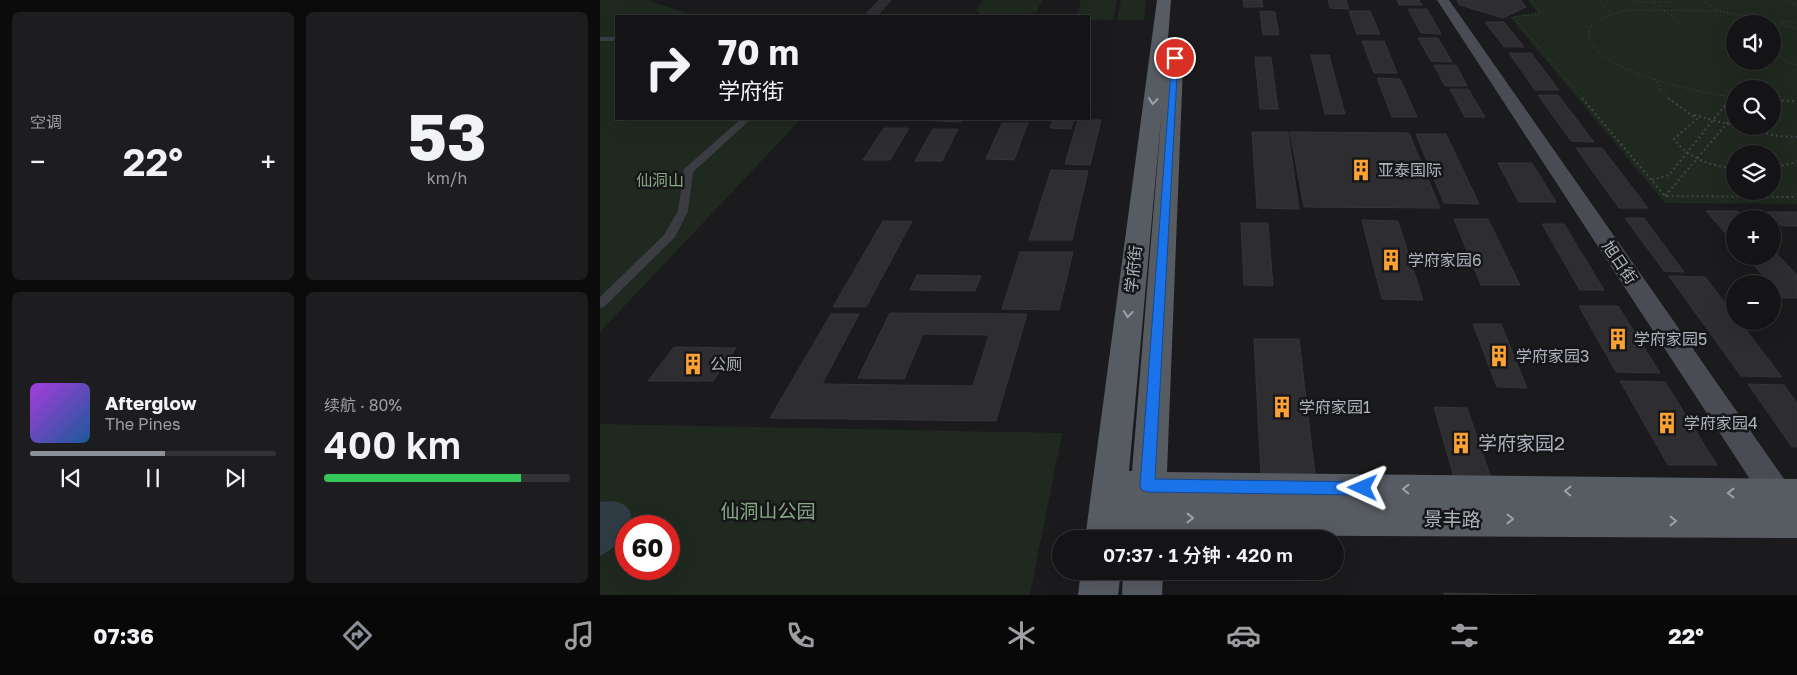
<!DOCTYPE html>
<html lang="zh">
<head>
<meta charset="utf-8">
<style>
  :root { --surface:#141416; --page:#1d1d1f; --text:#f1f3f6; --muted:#9d9ea1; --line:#333335; --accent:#8c9099 }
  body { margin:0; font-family:"Golos Text","Noto Sans SC",sans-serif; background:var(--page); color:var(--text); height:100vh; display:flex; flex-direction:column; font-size:19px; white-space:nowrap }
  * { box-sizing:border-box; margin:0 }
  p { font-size:16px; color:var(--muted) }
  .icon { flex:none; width:28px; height:28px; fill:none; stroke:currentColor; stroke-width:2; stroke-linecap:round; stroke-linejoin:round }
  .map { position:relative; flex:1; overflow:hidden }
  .sheet { display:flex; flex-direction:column; gap:12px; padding:12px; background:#0b0b0c; width:600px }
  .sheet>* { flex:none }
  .guide { position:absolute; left:15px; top:15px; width:475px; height:105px; border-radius:0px; box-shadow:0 5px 20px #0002,0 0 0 1px var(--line); background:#141416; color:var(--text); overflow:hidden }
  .controls { position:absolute; left:1126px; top:15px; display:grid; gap:10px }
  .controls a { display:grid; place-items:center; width:55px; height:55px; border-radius:50%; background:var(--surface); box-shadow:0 5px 20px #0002,0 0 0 1px var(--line); font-size:25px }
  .speed { position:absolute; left:15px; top:515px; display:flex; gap:10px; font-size:25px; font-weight:700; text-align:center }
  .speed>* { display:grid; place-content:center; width:65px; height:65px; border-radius:50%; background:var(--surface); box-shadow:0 5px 20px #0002,0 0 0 1px var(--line); line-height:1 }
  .speed .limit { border:8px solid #d22; background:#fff; color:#111 }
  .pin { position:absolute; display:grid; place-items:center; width:42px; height:42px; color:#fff; margin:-21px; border:2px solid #fff; border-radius:50%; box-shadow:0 1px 5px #0007 }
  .me { position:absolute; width:55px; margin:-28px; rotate:271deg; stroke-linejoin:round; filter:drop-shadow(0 0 4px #0008) }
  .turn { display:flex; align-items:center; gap:18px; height:105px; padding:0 20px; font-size:22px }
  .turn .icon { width:65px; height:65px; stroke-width:2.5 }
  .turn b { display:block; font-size:35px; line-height:42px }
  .big { font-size:38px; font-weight:600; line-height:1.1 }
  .sheet .widget { flex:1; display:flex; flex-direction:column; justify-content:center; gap:8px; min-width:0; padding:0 18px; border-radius:8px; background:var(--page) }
  .sheet .dial { align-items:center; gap:0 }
  .dial b { font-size:65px; line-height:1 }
  .song { display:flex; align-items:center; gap:15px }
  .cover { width:60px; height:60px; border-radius:8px; background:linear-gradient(135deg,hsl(280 70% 55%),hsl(210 70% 35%)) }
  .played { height:5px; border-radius:2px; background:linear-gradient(90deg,var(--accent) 55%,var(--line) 55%) }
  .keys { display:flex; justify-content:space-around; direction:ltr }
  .heat { display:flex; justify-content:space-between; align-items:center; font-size:28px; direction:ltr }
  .charge { height:8px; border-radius:4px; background:linear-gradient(90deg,#34c759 80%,var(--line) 0) }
  .sheet .tiles { flex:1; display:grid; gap:12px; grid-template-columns:repeat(2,1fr) }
  .trip { position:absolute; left:452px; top:530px; width:292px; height:50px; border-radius:25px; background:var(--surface); box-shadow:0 5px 20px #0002,0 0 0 1px var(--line); font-weight:600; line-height:50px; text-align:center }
  .tab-bar { display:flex; height:80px; justify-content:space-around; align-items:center; background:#080809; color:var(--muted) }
  .tab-bar .icon { width:35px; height:35px }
  .tab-bar .selected { color:var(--accent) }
  .tab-bar b { font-size:22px; color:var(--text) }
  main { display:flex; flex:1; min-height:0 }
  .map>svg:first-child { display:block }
  .green { fill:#202920; fill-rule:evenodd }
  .water { fill:#2f3c43 }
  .building { fill:#2e2e31; stroke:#353539 }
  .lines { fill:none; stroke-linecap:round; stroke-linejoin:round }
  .path-far1 { stroke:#41454a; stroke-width:1; stroke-dasharray:1 2.5; stroke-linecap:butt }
  .path { stroke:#41454a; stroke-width:2; stroke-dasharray:2 3; stroke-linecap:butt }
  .pedestrian { fill:#3b3d43; fill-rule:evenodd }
  .secondary { fill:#494d53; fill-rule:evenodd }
  .primary { fill:#575b62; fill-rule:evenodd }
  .oneway { stroke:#9ca2ab }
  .route { fill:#1a73e8; stroke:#114b97 }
  .labels { text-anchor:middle; stroke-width:5; stroke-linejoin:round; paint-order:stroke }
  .poi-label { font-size:16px; fill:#adb4bd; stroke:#161618; text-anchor:start }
  .park-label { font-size:16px; fill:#85a983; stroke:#161618 }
  .street-label { font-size:16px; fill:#adb4bd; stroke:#161618 }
  .near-poi-label { font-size:19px; fill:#adb4bd; stroke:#161618; text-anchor:start }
  .near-park-label { font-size:19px; fill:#85a983; stroke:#161618 }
  .near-street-label { font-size:19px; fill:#adb4bd; stroke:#161618 }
</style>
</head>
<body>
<main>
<section class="sheet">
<div class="tiles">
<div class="widget"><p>空调</p>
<div class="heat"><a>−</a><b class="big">22°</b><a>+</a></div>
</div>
<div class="widget dial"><b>53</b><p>km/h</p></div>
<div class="widget">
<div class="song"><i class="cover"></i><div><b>Afterglow</b><p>The Pines</p></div></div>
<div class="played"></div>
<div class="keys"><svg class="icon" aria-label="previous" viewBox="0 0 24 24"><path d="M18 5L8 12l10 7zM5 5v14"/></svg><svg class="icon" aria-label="pause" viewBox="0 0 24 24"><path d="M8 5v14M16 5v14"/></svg><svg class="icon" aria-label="next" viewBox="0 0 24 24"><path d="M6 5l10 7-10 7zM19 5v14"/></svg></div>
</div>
<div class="widget"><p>续航 · 80%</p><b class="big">400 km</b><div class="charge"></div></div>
</div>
</section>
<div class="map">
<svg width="1197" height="595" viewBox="0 0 1197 595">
  <rect width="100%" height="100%" fill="#1b1b1d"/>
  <path class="green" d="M0 0H46L95 16H16V119H201L0 332Z
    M383 0H442L437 11C425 16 384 22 376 10Z
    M481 0H517L513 20H489V16H476L477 12H487L478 11Z
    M521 0H546L544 20H517Z
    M928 0H1197V204L1065 203 910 17 937 12ZM1135 24H1172V61H1135ZM1135 89H1172V126H1135ZM1135 154H1172V191H1135Z
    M0 424 462 433 430 595H0ZM26 526H69V569H26Z"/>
  <path class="water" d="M13 501C28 504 34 511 30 526H26C26 540 11 550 0 556V502Z"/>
  <path class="building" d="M279 0H291L277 16H264Z
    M643 0H662L663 7H644Z
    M728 0H746L749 9 730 8Z
    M797 0H819L822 5H799Z
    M857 0H921L926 7 903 18 860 5Z
    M808 9H827L841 34 821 33Z
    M660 11 675 12 679 35H663Z
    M749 11H770L780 34H757Z
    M885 22H904L924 47H904Z
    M818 38H838L852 62 831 61Z
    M762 41H784L797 73H774Z
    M909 53H931L959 90H935Z
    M711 55H729L745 114H725Z
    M655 57H671L678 109H660Z
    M834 65H856L867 86H845Z
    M777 78 800 79 817 117H792Z
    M850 89H868L885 117H865Z
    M938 95H958L994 142 971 141Z
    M309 119H341L339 121Z
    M341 119H363L361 122 339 121Z
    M453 119H474L471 129 450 128Z
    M478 120H501L490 165 465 164Z
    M402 123H428L414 160 386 159Z
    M284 128H309L290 160H263Z
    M333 129H358L342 161H315Z
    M652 132H688L699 209 657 208Z
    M690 132 809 133 840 208 704 207Z
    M816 134H846L879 204 844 203Z
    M976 148H1002L1048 208H1019Z
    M898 163H932L956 202H919Z
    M451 170 488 171 472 240H429Z
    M1106 211H1137L1145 219H1135V244Z
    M1167 212H1197V226H1182Z
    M1025 218H1044L1084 272 1064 271Z
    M854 219H888L920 285H881Z
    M762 220 798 221 823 300 782 299Z
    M283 221H312L266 307H233Z
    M641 223H668L673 286 644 285Z
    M942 224H964L1004 290H980Z
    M1172 249 1197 275V298H1183L1172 284H1170L1146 256H1172Z
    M420 252H473L459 310 402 309Z
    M317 275 381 276 375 291 310 290Z
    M1069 276 1105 277 1135 316V321H1139L1182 377 1141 376Z
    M979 306H1018L1060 373 1016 372Z
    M290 313 427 314 396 421 170 418 231 314H259L222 384 373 386 389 335 323 334 304 379 258 378Z
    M873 324H901L927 388 897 387Z
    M654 339H699L715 475 661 474Z
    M74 347 136 348 113 381H48Z
    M1020 381 1065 382 1117 465H1068Z
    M1148 384 1184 385 1197 403V447H1192Z
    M834 407 867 408 891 478 854 477Z
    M844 593 936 595H844Z"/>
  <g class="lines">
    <path class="path-far1" d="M931 0 940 11V14L913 17 983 99
      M998 0 1011 13
      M1029 0 1038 2H1072L1075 0
      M1052 0 1082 24
      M1102 0 1117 10
      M1186 0 1197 6
      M1182 24 1183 21 1197 24
      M1172 46H1186
      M1172 52 1187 62 1197 65
      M1055 79 1062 92 1070 99
      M1135 98C1102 93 1003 73 990 40 989 36 989 32 989 28L1006 16 1025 10 1118 11 1157 18 1197 29
      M1130 99 1132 97"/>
    <path class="path" d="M982 98 1065 196 1197 197
      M1068 98 1097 119 1074 139C1089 160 1111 165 1135 169
      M1172 100 1197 101
      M1094 115 1135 126
      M1137 126 1177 136 1197 137
      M1172 168 1197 162
      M1052 180 1069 175 1131 98
      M1065 196 1135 114"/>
    <path class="pedestrian" d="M0 37H16V41H0Z
      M141 119H151L93 172 88 211 75 237 4 307 0 308V297L64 235 78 211 84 169Z"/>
    <path class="secondary" d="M837 0H849L1196 496V516L1185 520 1174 516Z"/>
    <path class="primary" d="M557 0H571L566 65 568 62 574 61 580 62 583 66 567 472 1197 479V538L564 535V539H526L527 534H523V539H485ZM562 108 532 471H529Z
      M481 571H521L518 595H478Z
      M523 571H563L562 595H522Z"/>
  </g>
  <defs><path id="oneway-chevron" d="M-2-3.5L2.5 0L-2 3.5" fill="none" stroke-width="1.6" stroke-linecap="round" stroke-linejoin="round" transform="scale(1.25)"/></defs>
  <g class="oneway">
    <use href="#oneway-chevron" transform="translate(553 101) rotate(96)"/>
    <use href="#oneway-chevron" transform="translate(528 314) rotate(96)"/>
    <use href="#oneway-chevron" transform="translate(806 489) rotate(-179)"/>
    <use href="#oneway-chevron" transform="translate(968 491) rotate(-179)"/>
    <use href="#oneway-chevron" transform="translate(1131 493) rotate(-179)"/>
    <use href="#oneway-chevron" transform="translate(590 518)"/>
    <use href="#oneway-chevron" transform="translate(910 519) rotate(1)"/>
    <use href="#oneway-chevron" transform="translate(1073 521) rotate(1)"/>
  </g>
  <path class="route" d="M572 57 578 58 555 479 763 482 769 484 771 488 769 493 763 495 547 492 542 490 540 486Z"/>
  <defs>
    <g id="building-bare" transform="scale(1.725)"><path d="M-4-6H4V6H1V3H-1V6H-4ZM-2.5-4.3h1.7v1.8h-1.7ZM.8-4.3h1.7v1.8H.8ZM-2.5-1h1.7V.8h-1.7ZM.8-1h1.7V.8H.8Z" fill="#fca134" stroke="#161618" stroke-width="2.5" paint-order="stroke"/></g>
  </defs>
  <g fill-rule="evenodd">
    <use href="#building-bare" x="761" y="170"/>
    <use href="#building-bare" x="791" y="260"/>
    <use href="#building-bare" x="1018" y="339"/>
    <use href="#building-bare" x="899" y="356"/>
    <use href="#building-bare" x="93" y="364"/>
    <use href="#building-bare" x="682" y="407"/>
    <use href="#building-bare" x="1067" y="423"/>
    <use href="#building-bare" x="861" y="443"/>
  </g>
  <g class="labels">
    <g class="poi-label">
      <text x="778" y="176">亚泰国际</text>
      <text x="808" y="266">学府家园6</text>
      <text x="1034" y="345">学府家园5</text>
      <text x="916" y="362">学府家园3</text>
      <text x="110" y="370">公厕</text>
      <text x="699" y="413">学府家园1</text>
      <text x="1084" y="429">学府家园4</text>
    </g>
    <g class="park-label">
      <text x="60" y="186">仙洞山</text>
    </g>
    <g class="street-label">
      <text transform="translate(1020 262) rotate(56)" y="6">旭日街</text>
      <text transform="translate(533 269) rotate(-84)" y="6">学府街</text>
    </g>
    <g class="near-poi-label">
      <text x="878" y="450">学府家园2</text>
    </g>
    <g class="near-park-label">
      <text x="168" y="518">仙洞山公园</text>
    </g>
    <g class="near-street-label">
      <text transform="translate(852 519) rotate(1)" y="7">景丰路</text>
    </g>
  </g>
</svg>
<div class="controls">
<a><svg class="icon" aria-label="sound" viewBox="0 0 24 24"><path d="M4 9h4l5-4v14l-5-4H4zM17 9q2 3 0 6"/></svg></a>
<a><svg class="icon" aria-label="search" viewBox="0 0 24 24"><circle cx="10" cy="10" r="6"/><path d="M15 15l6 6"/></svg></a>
<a><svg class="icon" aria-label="layers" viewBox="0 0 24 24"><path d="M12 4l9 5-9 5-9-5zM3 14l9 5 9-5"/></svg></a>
<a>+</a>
<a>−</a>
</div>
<div class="speed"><div class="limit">60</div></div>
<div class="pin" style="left:575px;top:58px;background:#d93025"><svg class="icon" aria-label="arrive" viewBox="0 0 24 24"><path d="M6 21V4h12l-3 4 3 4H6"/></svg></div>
<svg class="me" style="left:763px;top:488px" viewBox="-20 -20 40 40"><path d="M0-17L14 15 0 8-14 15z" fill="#1a73e8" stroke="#fff" stroke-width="4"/></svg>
<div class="trip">07:37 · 1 分钟 · 420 m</div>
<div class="guide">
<div class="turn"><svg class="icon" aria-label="right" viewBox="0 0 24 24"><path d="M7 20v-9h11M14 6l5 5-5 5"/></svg><div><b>70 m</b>学府街</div></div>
</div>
</div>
</main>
<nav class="tab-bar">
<b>07:36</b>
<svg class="icon selected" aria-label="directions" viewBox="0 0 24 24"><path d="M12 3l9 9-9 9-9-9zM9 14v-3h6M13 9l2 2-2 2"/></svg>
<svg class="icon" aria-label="music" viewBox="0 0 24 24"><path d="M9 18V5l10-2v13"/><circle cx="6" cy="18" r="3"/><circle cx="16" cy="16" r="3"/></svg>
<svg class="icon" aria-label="phone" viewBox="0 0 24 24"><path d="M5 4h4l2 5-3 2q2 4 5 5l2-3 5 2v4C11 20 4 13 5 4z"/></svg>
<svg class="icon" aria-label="climate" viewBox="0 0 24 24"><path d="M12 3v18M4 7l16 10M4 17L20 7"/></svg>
<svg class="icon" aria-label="car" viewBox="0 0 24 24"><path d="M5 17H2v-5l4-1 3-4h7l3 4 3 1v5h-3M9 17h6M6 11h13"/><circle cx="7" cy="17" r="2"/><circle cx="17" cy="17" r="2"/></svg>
<svg class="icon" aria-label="filters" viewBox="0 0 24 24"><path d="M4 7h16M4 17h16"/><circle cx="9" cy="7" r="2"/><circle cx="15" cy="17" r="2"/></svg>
<b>22°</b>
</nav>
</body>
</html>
